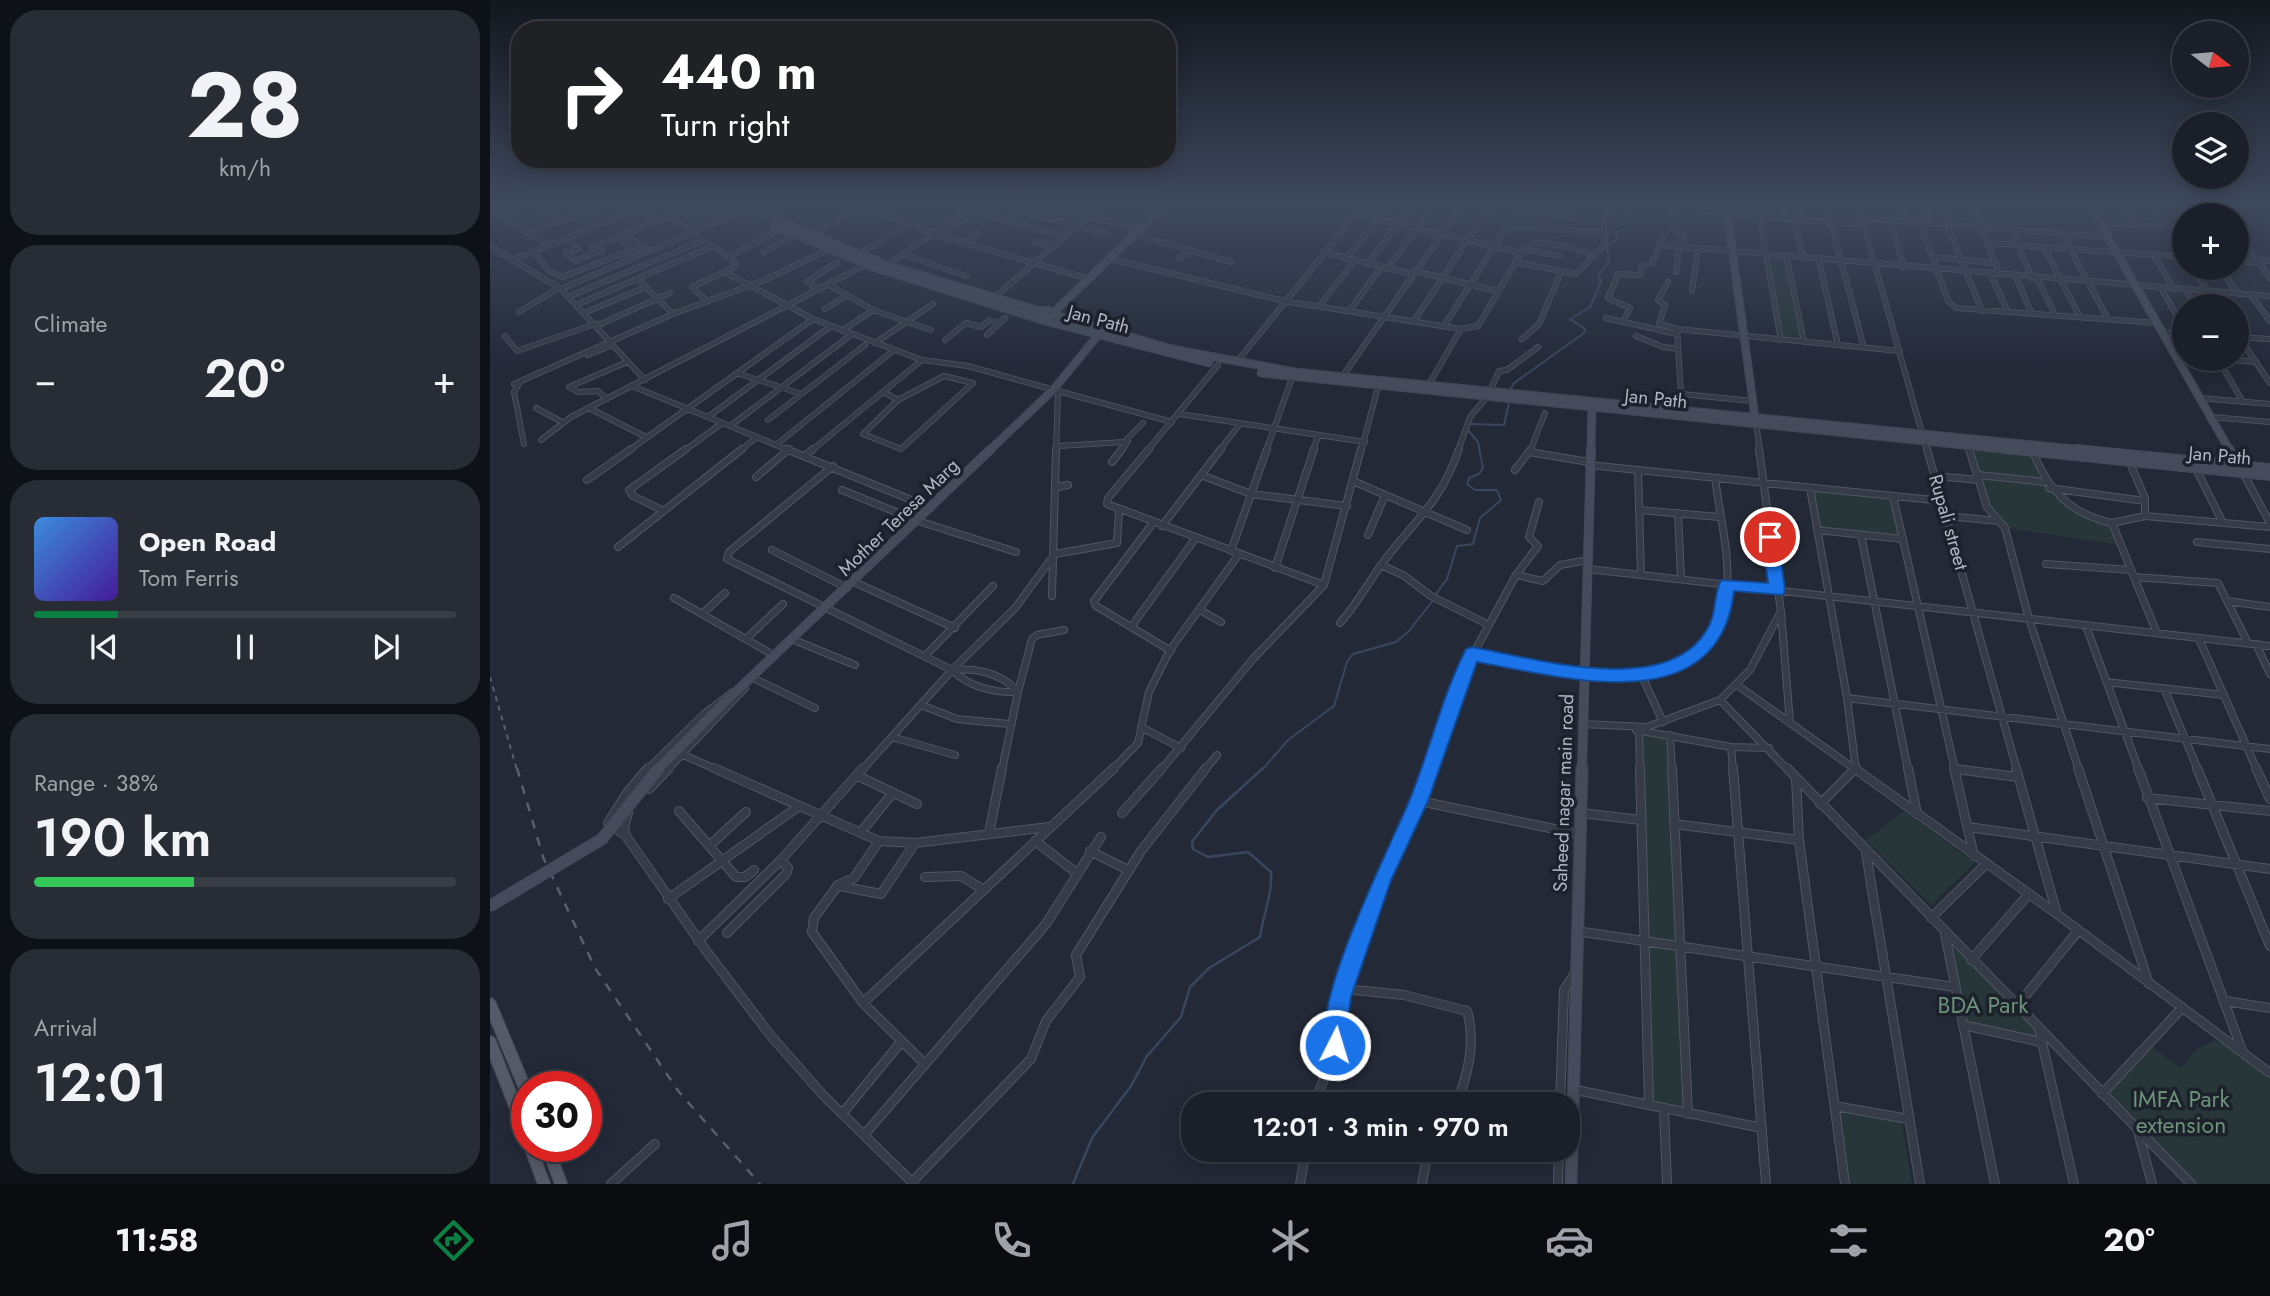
<!DOCTYPE html>
<html lang="en">
<head>
<meta charset="utf-8">
<style>
  :root { --surface:#1a1f29; --page:#272c35; --text:#f1f3f6; --muted:#9fa2a8; --line:#383d46; --accent:#0b8043 }
  body { margin:0; font-family:Jost,sans-serif; background:var(--page); color:var(--text); height:100vh; display:flex; flex-direction:column; font-size:26px; white-space:nowrap }
  * { box-sizing:border-box; margin:0 }
  p { font-size:23px; color:var(--muted) }
  .icon { flex:none; width:38px; height:38px; fill:none; stroke:currentColor; stroke-width:2; stroke-linecap:round; stroke-linejoin:round }
  .map { position:relative; flex:1; overflow:hidden }
  .drawer { display:flex; flex-direction:column; gap:10px; padding:10px; background:#0e1117; width:490px }
  .drawer>* { flex:none }
  .banner { position:absolute; left:21px; top:21px; width:665px; height:147px; border-radius:28px; box-shadow:0 4px 18px #0003,0 0 0 2px var(--line); background:#202124; color:#fff; overflow:hidden }
  .needle { width:46px; rotate:106deg }
  .tools { position:absolute; left:1682px; top:21px; display:grid; gap:14px }
  .tools a { display:grid; place-items:center; width:77px; height:77px; border-radius:50%; background:var(--surface); box-shadow:0 4px 18px #0003,0 0 0 2px var(--line); font-size:35px }
  .speed { position:absolute; left:21px; top:1071px; display:flex; gap:14px; font-size:35px; font-weight:700; text-align:center }
  .speed>* { display:grid; place-content:center; width:91px; height:91px; border-radius:50%; background:var(--surface); box-shadow:0 4px 18px #0003,0 0 0 2px var(--line); line-height:1 }
  .speed .limit { border:10px solid #d22; background:#fff; color:#111 }
  .pin { position:absolute; display:grid; place-items:center; width:60px; height:60px; color:#fff; margin:-30px; border:4px solid #fff; border-radius:50%; box-shadow:0 2px 7px #0007 }
  .me { position:absolute; width:77px; margin:-38px; rotate:5deg; stroke-linejoin:round; filter:drop-shadow(0 0 5px #0008) }
  .turn { display:flex; align-items:center; gap:24px; height:147px; padding:0 35px; font-size:32px }
  .turn .icon { width:91px; height:91px; stroke-width:2.5 }
  .turn b { display:block; font-size:49px; line-height:60px }
  .big { font-size:52px; font-weight:600; line-height:1.1 }
  .drawer .tile { flex:1; display:flex; flex-direction:column; justify-content:center; gap:10px; min-width:0; padding:0 24px; border-radius:28px; background:var(--page) }
  .drawer .dial { align-items:center; gap:0 }
  .dial b { font-size:91px; line-height:1 }
  .song { display:flex; align-items:center; gap:21px }
  .cover { width:84px; height:84px; border-radius:10px; background:linear-gradient(135deg,hsl(210 70% 55%),hsl(260 70% 35%)) }
  .played { height:7px; border-radius:4px; background:linear-gradient(90deg,var(--accent) 20%,var(--line) 20%) }
  .keys { display:flex; justify-content:space-around; direction:ltr }
  .heat { display:flex; justify-content:space-between; align-items:center; font-size:38px; direction:ltr }
  .charge { height:10px; border-radius:5px; background:linear-gradient(90deg,#34c759 38%,var(--line) 0) }
  .trip { position:absolute; left:691px; top:1092px; width:399px; height:70px; border-radius:28px; background:var(--surface); box-shadow:0 4px 18px #0003,0 0 0 2px var(--line); font-weight:600; line-height:70px; text-align:center }
  .tabs { display:flex; height:112px; justify-content:space-around; align-items:center; background:#0a0c10; color:var(--muted) }
  .tabs .icon { width:49px; height:49px }
  .tabs .current { color:var(--accent) }
  .tabs b { font-size:32px; color:var(--text) }
  main { display:flex; flex:1; min-height:0 }
  .map>svg:first-child { display:block }
  .green { fill:#263639 }
  .lines { fill:none; stroke-linecap:round; stroke-linejoin:round }
  .stream-far1 { stroke:#3a465e; stroke-width:2 }
  .stream { stroke:#3a465e; stroke-width:2.5 }
  .street-far2-casing { stroke:#515662; stroke-width:6 }
  .street-far1-casing { stroke:#515662; stroke-width:8 }
  .street-casing { stroke:#515662; stroke-width:10 }
  .secondary-far2-casing { stroke:#404551; stroke-width:9 }
  .secondary-far1-casing { stroke:#404551; stroke-width:10 }
  .secondary-casing { stroke:#404551; stroke-width:13 }
  .primary-casing { stroke:#404551; stroke-width:14 }
  .street-far2 { stroke:#363c47; stroke-width:4.5 }
  .street-far1 { stroke:#363c47; stroke-width:6 }
  .street { stroke:#363c47; stroke-width:8 }
  .secondary-far2 { stroke:#454b5a; stroke-width:7 }
  .secondary-far1 { stroke:#454b5a; stroke-width:9 }
  .secondary { stroke:#454b5a; stroke-width:11 }
  .primary { stroke:#545a67; stroke-width:12 }
  .rail-far1 { stroke:#595f6e; stroke-width:2; stroke-dasharray:5 5; stroke-linecap:butt }
  .rail { stroke:#595f6e; stroke-width:2.5; stroke-dasharray:9 9; stroke-linecap:butt }
  .secondary-bridge-far1-casing { stroke:#404551; stroke-width:10; stroke-linecap:butt }
  .secondary-bridge-casing { stroke:#404551; stroke-width:13; stroke-linecap:butt }
  .secondary-bridge-far1 { stroke:#454b5a; stroke-width:9 }
  .secondary-bridge { stroke:#454b5a; stroke-width:11 }
  .route { fill:#1a73e8; stroke:#114b97; stroke-width:2 }
  .labels { text-anchor:middle; stroke-width:7; stroke-linejoin:round; paint-order:stroke }
  .street-label { font-size:19px; fill:#b1b6c4; stroke:#1c212c }
  .near-park-label { font-size:23px; fill:#6b9278; stroke:#1c212c }
</style>
</head>
<body>
<main>
<section class="drawer">
<div class="tile dial"><b>28</b><p>km/h</p></div>
<div class="tile"><p>Climate</p>
<div class="heat"><a>−</a><b class="big">20°</b><a>+</a></div>
</div>
<div class="tile">
<div class="song"><i class="cover"></i><div><b>Open Road</b><p>Tom Ferris</p></div></div>
<div class="played"></div>
<div class="keys"><svg class="icon" aria-label="previous" viewBox="0 0 24 24"><path d="M18 5L8 12l10 7zM5 5v14"/></svg><svg class="icon" aria-label="pause" viewBox="0 0 24 24"><path d="M8 5v14M16 5v14"/></svg><svg class="icon" aria-label="next" viewBox="0 0 24 24"><path d="M6 5l10 7-10 7zM19 5v14"/></svg></div>
</div>
<div class="tile"><p>Range · 38%</p><b class="big">190 km</b><div class="charge"></div></div>
<div class="tile"><p>Arrival</p><b class="big">12:01</b></div>
</section>
<div class="map">
<svg width="1780" height="1184" viewBox="0 0 1780 1184">
  <rect width="100%" height="100%" fill="#232937"/>
  <path class="green" d="M1279 258 1295 259 1311 339 1294 338Z
    M1479 447 1542 453C1560 496 1574 514 1621 524L1629 545 1517 528 1499 508Z
    M1324 490 1400 498 1409 537 1329 528Z
    M1146 730 1180 735 1198 1114 1159 1106Z
    M1414 811 1485 863 1441 905 1376 840Z
    M1454 932 1549 1027 1551 1042 1473 1025Z
    M1725 1040 1753 1053 1780 1073V1184H1701L1612 1094 1658 1044 1691 1068 1707 1049Z
    M1348 1108 1411 1119 1422 1184H1358Z"/>
  <g class="lines">
    <path class="stream-far1" d="M1020 390 1024 383 1094 333 1095 329 1080 319 1100 307 1111 282 1108 276 1119 261 1117 246 1127 240 1126 232 1138 228 1139 215 1147 204
      M980 424 1014 425 1019 403
      M946 594 957 579 967 546 983 544 990 518 1011 500 1007 490H985L977 484 979 478 989 474 993 468 988 442 977 429
      M772 770 798 740 844 706 857 662 863 654 906 642 919 631 944 599"/>
    <path class="stream" d="M583 1184 602 1138 641 1086 657 1056 691 1017 700 987 719 968 770 937C773 916 783 892 781 872L758 852 718 857 703 849 702 842 726 811 773 768"/>
    <g class="street-far2-casing">
      <path id="street-far2" d="M39 204 55 212
        M264 204 280 212
        M367 204 453 237 593 277
        M457 204 575 237
        M506 204 586 226
        M552 204 645 228
        M611 204 586 226 616 233
        M855 204 871 207
        M1009 204 1083 218
        M1187 204 1180 220 1183 229 1193 234 1191 247
        M1267 204 1291 340
        M1292 204 1296 219
        M1308 204 1311 220
        M1336 204 1374 348
        M1368 204 1437 451
        M1410 204 1418 222
        M1432 204 1440 223
        M1452 204 1463 226
        M1462 204 1483 206
        M1482 204 1510 275
        M1634 204 1647 225
        M1662 204 1678 227
        M1695 204 1703 215
        M1727 204 1735 215
        M205 205 237 220
        M149 209 165 222
        M1215 211 1238 210
        M6 214 59 245
        M1239 214 1374 225
        M0 216 35 204
        M179 217 207 234
        M1372 218 1618 237
        M1304 220 1313 259
        M1400 220 1414 268
        M71 221 55 212 76 204
        M1430 223 1458 301 1466 308 1667 323
        M1610 223 1694 228
        M1457 225 1492 311
        M1049 228 1117 233
        M1521 229 1542 278
        M1746 230 1780 278
        M41 233 115 204
        M643 234 741 262
        M1572 234 1618 319
        M134 235 156 248
        M323 235 373 206
        M453 237 474 220
        M1172 237 1170 245 1780 296
        M75 241 79 240 89 248 76 253 85 261 105 253
        M545 242 564 246
        M474 243 488 233
        M1497 243 1694 257
        M221 245 238 257 291 229
        M0 246 71 289 155 380
        M1554 247 1590 317
        M1034 249 1069 256
        M108 250 112 251 105 253Z
        M108 250 101 248 208 204
        M44 251 59 271 72 277 137 252 139 248 127 237
        M274 252 304 235
        M834 252 922 274
        M1031 253 1045 242 1080 247 1104 255
        M136 254 154 247
        M369 254 410 229
        M412 254 476 276
        M1663 254 1684 289
        M1443 257 1505 263
        M618 258 794 301 971 329 988 326 1031 253 866 214
        M1297 258 1314 342
        M689 259 698 250
        M856 259 900 204
        M22 260 161 204
        M1769 260 1780 261
        M1329 261 1348 345
        M1746 261 1771 263
        M1025 262 1086 274 1115 244 1114 220 1121 204
        M878 264 922 204
        M397 265 486 204
        M1702 268 1719 292
        M1730 268 1748 294
        M897 269 944 204
        M924 271 1008 291
        M235 272 323 319 432 360 478 366 568 391 566 451
        M1186 272 1189 247
        M1501 275 1518 312
        M1526 277 1542 314
        M1547 278 1565 315
        M148 279 183 314
        M1178 282 1168 300 1175 305 1169 324 1187 329
        M339 285 383 310 441 330
        M1671 288 1694 328
        M71 289 253 211
        M330 290 317 282 347 262
        M1696 290 1705 306
        M1202 291 1208 249
        M1725 293 1734 306
        M1761 295 1780 321
        M78 297 214 240
        M504 298 586 226
        M217 301 202 287 244 267 246 263 238 257
        M86 305 223 246
        M830 305 864 261
        M335 309 357 295
        M860 310 891 267
        M29 312 69 288
        M94 313 156 287
        M1116 318 1187 334
        M924 321 1001 204
        M1133 322 1140 308 1118 298 1128 274 1150 275 1152 266 1162 263 1170 245
        M1746 324 1756 337
        M106 326 180 293
        M954 326 1016 228H1049L1064 204
        M352 331 383 310
        M1672 332 1694 334
        M497 335 515 318
        M15 336 27 351 105 324
        M1146 336 1173 347 1188 349
        M1747 337 1780 339
        M1749 337 1780 383
        M1032 339 1049 324 1071 272
        M455 340 476 323 491 327 499 320 509 323
        M385 343 443 304
        M98 355 122 345
        M1728 359 1753 402
        M1731 359 1766 362
        M746 363 874 204
        M247 373 311 394
        M454 376 483 383 411 449 373 434 408 400Z
        M850 380 973 204
        M30 382 24 392 34 444
        M24 384 183 314 275 280 339 249
        M142 386 301 451
        M938 386 971 329
        M568 391 682 422
        M1000 391 1009 371 1017 370 1048 347
        M393 392 408 400
        M1710 398 1780 404
        M117 399 108 391 88 392 79 387 137 362
        M1263 401 1191 394 1187 329 1410 351
        M46 408 72 422
        M99 408 156 437
        M690 414 875 442
        M218 417 341 326
        M1721 417 1780 422
        M278 420 375 345
        M1266 424 1270 451
        M240 426 361 335
        M51 440 81 417 379 263
        M286 445 404 350
        M568 446 634 442 653 423
        M1478 447 1479 451
        M138 451 323 319
        M194 451 232 423
        M250 451 267 437
        M321 451 432 360
        M631 451 638 441
        M657 451 728 365
        M729 451 749 425
        M776 451 802 378
        M823 451 828 436
        M871 451 888 387
        M968 451 980 417 996 398
        M1040 451 1055 413"/>
    </g>
    <g class="street-far1-casing">
      <path id="street-far1" d="M296 449 441 508
        M659 449 618 498 617 504 834 585
        M1269 449 1291 612 1300 723
        M1437 449 1527 770
        M1479 449 1497 507 1515 528 1539 619 1589 770
        M1039 452 1099 462
        M1543 452C1559 491 1580 514 1622 523
        M316 455 323 449
        M622 462 632 449
        M1640 463 1655 498V516
        M1099 465 1453 501
        M343 466 239 552 237 559 462 670 372 770
        M1706 469 1733 523
        M1025 470 1041 449
        M1148 470 1151 575
        M1753 473 1780 523
        M711 475 761 494 857 506
        M1488 475 1555 482
        M1446 476 1489 480
        M266 477 299 449
        M97 480 141 449
        M865 482 977 530
        M568 487 578 485
        M1320 488 1357 698 1366 770
        M1559 488 1655 501
        M352 490 428 521 526 552
        M1403 496 1465 770
        M1149 510 1229 517
        M174 511 143 496 139 490 196 449
        M1188 513 1191 579
        M1457 516 1508 521
        M663 523 604 601 606 606 681 651
        M672 526 731 449
        M1327 530 1413 539
        M878 535 895 495
        M1371 535 1418 770
        M1707 542 1780 549
        M128 547 252 449
        M282 550 357 588
        M741 551 777 449
        M565 554 627 543 629 511
        M1556 564 1641 570
        M891 565 913 575 941 596 997 624
        M785 568 824 449
        M1098 569 1780 646
        M1026 575 1048 546 1039 537 1049 502
        M1644 577 1622 523 1655 516 1780 527
        M364 582 465 628
        M562 596 566 449
        M184 598 285 656
        M710 610 731 622
        M212 614 235 593
        M850 623C866 605 877 585 891 565 923 521 950 505 969 449
        M1596 626 1649 770
        M641 627 705 539
        M1667 633 1644 577 1728 583 1737 601
        M257 638 293 604
        M1709 639 1767 770
        M304 640 365 665
        M1758 643 1737 601 1780 607
        M1766 644 1780 674
        M982 654C1052 669 1134 698 1199 656 1217 644 1231 627 1235 605 1243 564 1230 519 1225 478
        M435 656 503 586
        M462 670C487 668 511 673 528 692L512 770
        M462 670C479 687 504 693 528 692L542 639 547 635 574 630
        M462 670 526 607 564 555
        M1152 676 1173 722
        M263 678 325 708
        M1616 682 1734 695
        M1247 685 1366 770
        M1674 688 1708 770
        M1357 698 1780 749
        M1230 700 1298 770
        M431 705 467 719 519 724
        M1092 724 1157 727 1230 700 1260 670 1290 613
        M651 727 691 748
        M1146 730 1241 747 1279 748
        M1149 731 1150 770
        M1180 735 1182 770
        M402 737 465 755
        M1241 747 1243 770
        M193 755 228 770
        M1465 769 1474 770
        M157 770 213 715 243 692
        M177 770 255 688
        M622 770 648 743 659 692 680 650 749 554
        M671 770 763 659 834 585 871 449
        M715 770 727 755
        M940 770 974 671 1026 575 1053 581 1070 565 1098 560"/>
    </g>
    <g class="street-casing">
      <path id="street" d="M224 768 389 841 425 843 559 827
        M940 768 929 801 892 878 854 989 914 995 977 1011C986 1041 978 1076 966 1104
        M1150 768 1159 1105
        M1182 768 1198 1114
        M1243 768 1276 1184
        M1297 768 1701 1184
        M1364 768 1567 914 1780 1073
        M1418 768 1427 814
        M1464 768 1484 856
        M1526 768 1567 914
        M1588 768 1659 984
        M1648 768 1753 1053
        M1707 768 1780 946
        M1766 768 1780 799
        M1465 769 1528 777
        M368 776 427 804
        M1306 778 1309 840 1355 1184
        M159 789 179 768
        M1657 798 1780 811
        M929 801 1089 834
        M1330 804 1366 768
        M189 811 246 877H255L264 870
        M138 813 134 827 136 836 217 952 281 1036 333 1095 424 1184
        M632 813 672 768
        M1091 813 1151 820
        M1184 824 1309 840
        M1478 827 1780 869
        M371 832 402 794
        M499 833 512 768
        M136 836 118 823 137 793 158 768
        M389 841 364 878 348 885 324 918 322 932 373 1003 434 1063
        M545 841 588 874
        M219 846 256 812
        M600 851 638 870
        M1376 853 1430 1184
        M435 877 471 876 494 890
        M350 886 391 894 425 843
        M178 899 308 807
        M1441 918 1496 864
        M1086 931 1465 987
        M237 933 296 874 298 868 291 860
        M1455 934 1505 1184
        M208 941 291 860 373 768
        M1481 960 1538 895
        M1735 1001 1780 1008
        M373 1003 624 768
        M1527 1006 1588 931
        M1473 1025 1551 1042
        M1549 1029 1584 1184
        M1086 1090 1272 1128
        M1612 1094 1691 1009
        M824 1104 843 1057 849 1003 854 989
        M1070 1104 1074 990 1085 973
        M1345 1106 1418 1119
        M1174 1109 1177 1184
        M352 1114 411 1042
        M1648 1131 1662 1184
        M374 1135 556 924 611 837
        M422 1182 541 1059 556 1021 590 977 586 955 651 851 716 768
        M121 1184 165 1144
        M810 1184 816 1150
        M932 1184 938 1150
        M1068 1184 1069 1150"/>
    </g>
    <g class="secondary-far2-casing">
      <path id="secondary-far2" d="M235 204 252 211
        M248 204 397 265 550 311 558 310
        M1236 204 1265 417
        M1599 204 1740 451
        M274 215 297 204
        M284 225 383 267 549 319
        M556 313 562 314 555 321 549 319Z
        M562 314 682 349 805 372 1604 451
        M562 314 676 204
        M555 321 719 363
        M771 373 1532 451
        M499 451 563 390 609 334
        M1101 451 1102 402"/>
    </g>
    <g class="secondary-far1-casing">
      <path id="secondary-far1" d="M1515 449 1780 476
        M1586 449 1780 468
        M1739 449 1748 465
        M233 704 501 449
        M1092 770 1101 449"/>
    </g>
    <g class="secondary-casing">
      <path id="secondary" d="M1081 1184 1092 768"/>
    </g>
    <g class="primary-casing">
      <path id="primary" d="M0 1004 37 1093
        M0 1042 37 1136
        M40 1146 54 1184
        M57 1146 71 1184"/>
    </g>
    <use href="#street-far2" class="street-far2"/>
    <use href="#street-far1" class="street-far1"/>
    <use href="#street" class="street"/>
    <use href="#secondary-far2" class="secondary-far2"/>
    <use href="#secondary-far1" class="secondary-far1"/>
    <use href="#secondary" class="secondary"/>
    <use href="#primary" class="primary"/>
    <path class="rail-far1" d="M0 677 27 770"/>
    <path class="rail" d="M27 768 53 857 105 968 189 1092 270 1184"/>
    <g class="secondary-bridge-far1-casing">
      <path id="secondary-bridge-far1" d="M167 770 233 704"/>
    </g>
    <g class="secondary-bridge-casing">
      <path id="secondary-bridge" d="M0 906 112 839 169 768"/>
    </g>
    <use href="#secondary-bridge-far1" class="secondary-bridge-far1"/>
    <use href="#secondary-bridge" class="secondary-bridge"/>
  </g>
  <linearGradient id="sky" x2="0" y2="1"><stop stop-color="#13171e"/><stop offset="0.55" stop-color="#3f495e"/><stop offset="1" stop-color="#3f495e" stop-opacity="0"/></linearGradient>
  <rect width="1780" height="369" fill="url(#sky)"/>
  <path class="route" d="M1280 531 1288 537 1295 590 1293 595 1244 591C1229 723 1073 677 987 662L938 801 901 880 861 997 853 1053 845 1056 837 1053C818 1006 900 848 920 799 940 750 952 696 976 649L982 647C1043 658 1176 698 1216 631 1227 615 1223 596 1231 580L1278 583 1272 537Z"/>
  <g class="labels">
    <g class="street-label">
      <text transform="translate(609 319) rotate(15)" y="7">Jan Path</text>
      <text transform="translate(1166 398) rotate(6)" y="7">Jan Path</text>
      <text transform="translate(1730 455) rotate(5)" y="7">Jan Path</text>
      <text transform="translate(408 517) rotate(-44)" y="7">Mother Teresa Marg</text>
      <text transform="translate(1459 522) rotate(74)" y="7">Rupali street</text>
      <text transform="translate(1073 793) rotate(-88)" y="7">Saheed nagar main road</text>
    </g>
    <g class="near-park-label">
      <text x="1493" y="1013">BDA Park</text>
      <text x="1691" y="1107">IMFA Park<tspan x="1691" dy="26">extension</tspan></text>
    </g>
  </g>
</svg>
<div class="tools">
<a><svg class="needle" viewBox="-14 -14 28 28"><path d="M0-13l5 13h-10z" fill="#e53935"/><path d="M0 13l5-13h-10z" fill="#9fa2a8"/></svg></a>
<a><svg class="icon" aria-label="layers" viewBox="0 0 24 24"><path d="M12 4l9 5-9 5-9-5zM3 14l9 5 9-5"/></svg></a>
<a>+</a>
<a>−</a>
</div>
<div class="speed"><div class="limit">30</div></div>
<div class="pin" style="left:1280px;top:537px;background:#d93025"><svg class="icon" aria-label="arrive" viewBox="0 0 24 24"><path d="M6 21V4h12l-3 4 3 4H6"/></svg></div>
<svg class="me" style="left:845px;top:1045px" viewBox="-20 -20 40 40"><circle r="17" fill="#1a73e8" stroke="#fff" stroke-width="3"/><path d="M0-11L8 9 0 5-8 9z" fill="#fff"/></svg>
<div class="trip">12:01 · 3 min · 970 m</div>
<div class="banner">
<div class="turn"><svg class="icon" aria-label="right" viewBox="0 0 24 24"><path d="M7 20v-9h11M14 6l5 5-5 5"/></svg><div><b>440 m</b>Turn right</div></div>
</div>
</div>
</main>
<nav class="tabs">
<b>11:58</b>
<svg class="icon current" aria-label="directions" viewBox="0 0 24 24"><path d="M12 3l9 9-9 9-9-9zM9 14v-3h6M13 9l2 2-2 2"/></svg>
<svg class="icon" aria-label="music" viewBox="0 0 24 24"><path d="M9 18V5l10-2v13"/><circle cx="6" cy="18" r="3"/><circle cx="16" cy="16" r="3"/></svg>
<svg class="icon" aria-label="phone" viewBox="0 0 24 24"><path d="M5 4h4l2 5-3 2q2 4 5 5l2-3 5 2v4C11 20 4 13 5 4z"/></svg>
<svg class="icon" aria-label="climate" viewBox="0 0 24 24"><path d="M12 3v18M4 7l16 10M4 17L20 7"/></svg>
<svg class="icon" aria-label="car" viewBox="0 0 24 24"><path d="M5 17H2v-5l4-1 3-4h7l3 4 3 1v5h-3M9 17h6M6 11h13"/><circle cx="7" cy="17" r="2"/><circle cx="17" cy="17" r="2"/></svg>
<svg class="icon" aria-label="filters" viewBox="0 0 24 24"><path d="M4 7h16M4 17h16"/><circle cx="9" cy="7" r="2"/><circle cx="15" cy="17" r="2"/></svg>
<b>20°</b>
</nav>
</body>
</html>
